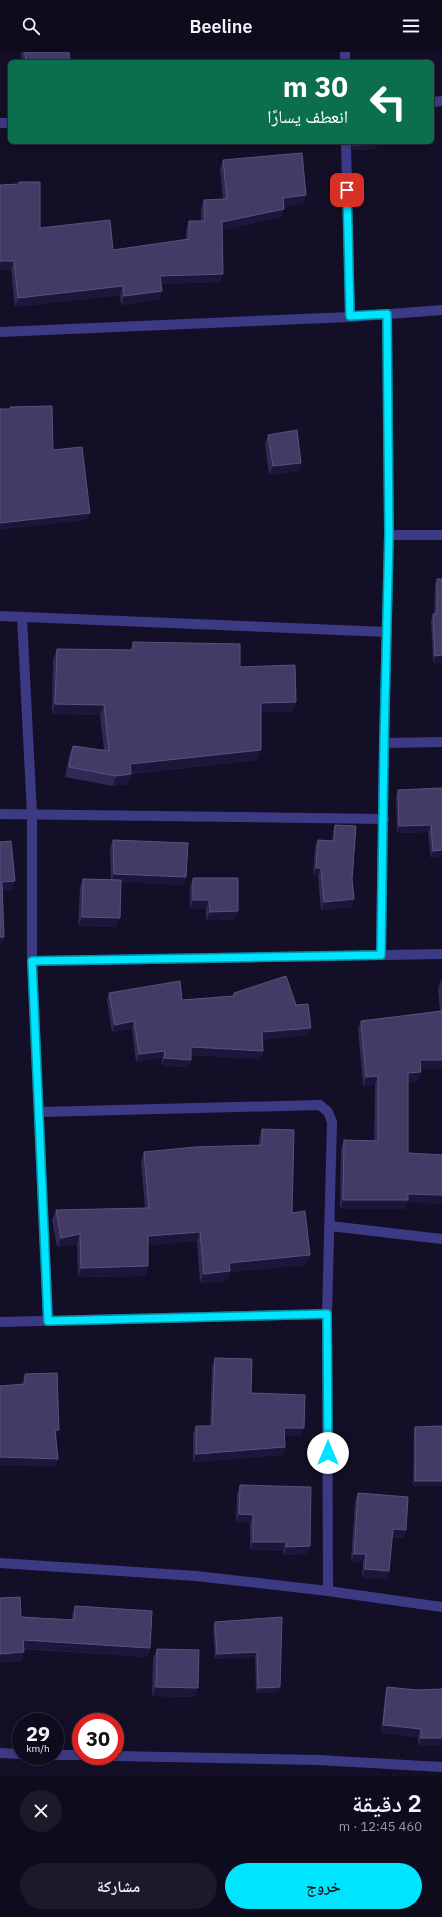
<!DOCTYPE html>
<html lang="ar">
<head>
<meta charset="utf-8">
<style>
	body { margin:0; font-family:"IBM Plex Sans","Noto Naskh Arabic",sans-serif; background:#1c1929; color:#f1f3f6; direction:rtl; height:100vh; display:flex; flex-direction:column; font-size:15px; white-space:nowrap }
	* { box-sizing:border-box; margin:0 }
	p { font-size:13px; color:#9b9ba3 }
	.icon { flex:none; width:22px; height:22px; fill:none; stroke:currentColor; stroke-width:2; stroke-linecap:round; stroke-linejoin:round }
	.map { position:relative; height:1725px; overflow:hidden; direction:ltr }
	.panel { display:flex; flex-direction:column; background:#0e0b1c; flex:1 }
	.panel>* { flex:none }
	.hud { position:absolute; left:8px; top:8px; width:426px; height:84px; border-radius:6px; box-shadow:0 2px 6px #0003,0 0 0 1px #2e2b3b; direction:rtl; background:#0b6e4f; color:#fff; overflow:hidden }
	.speed { position:absolute; left:12px; top:1661px; display:flex; gap:8px; font-size:20px; font-weight:700; text-align:center }
	.speed>* { display:grid; place-content:center; width:52px; height:52px; border-radius:50%; background:#0e0b1c; box-shadow:0 2px 6px #0003,0 0 0 1px #2e2b3b; line-height:1 }
	.speed small { font-size:10px; font-weight:400 }
	.speed .limit { border:6px solid #d22; background:#fff; color:#111 }
	.pin { position:absolute; display:grid; place-items:center; width:34px; height:34px; color:#fff; margin:-17px; border-radius:8px; box-shadow:0 2px 6px #0006 }
	.me { position:absolute; width:44px; margin:-22px; rotate:0deg; stroke-linejoin:round; filter:drop-shadow(0 0 3px #0008) }
	.turn { display:flex; align-items:center; gap:14px; height:84px; padding:0 20px; font-size:18px }
	.turn .icon { width:52px; height:52px; stroke-width:2.5 }
	.turn b { display:block; font-size:28px; line-height:34px }
	.round { display:grid; place-items:center; flex:none; width:42px; height:42px; border-radius:21px; background:#1c1929 }
	.summary { display:flex; align-items:center; justify-content:space-between; height:68px; padding:0 20px }
	h1 { font-size:24px; font-weight:600; line-height:30px }
	.cta { display:flex; gap:8px; margin-top:auto; padding:8px 20px }
	.cta a { flex:1; height:46px; border-radius:24px; background:#00e5ff; color:#111; font-size:16px; font-weight:600; line-height:46px; text-align:center }
	.cta a+a { background:#1c1929; color:#f1f3f6 }
	header { display:flex; justify-content:space-between; align-items:center; height:52px; padding:0 20px; background:#0e0b1c; font-size:18px; font-weight:600 }
	.map>svg:first-child { display:block }
	.lines { fill:none; stroke-linecap:round; stroke-linejoin:round }
	.minor { stroke:#3d3a85; stroke-width:10 }
	.tertiary { stroke:#3d3a85; stroke-width:10 }
	.wall { fill:#312854 }
	.shaded-wall { fill:#1d163a }
	.building { fill:#433a66; stroke:#5a527e }
	.route-casing { stroke:#0095a6; stroke-width:10 }
	.route { stroke:#00e5ff; stroke-width:7 }
</style>
</head>
<body>
<header><svg class="icon" aria-label="menu" viewBox="0 0 24 24"><path d="M4 6h16M4 12h16M4 18h16"/></svg>Beeline<svg class="icon" aria-label="search" viewBox="0 0 24 24"><circle cx="10" cy="10" r="6"/><path d="M15 15l6 6"/></svg></header>
<div class="map">
<svg width="442" height="1725" viewBox="0 0 442 1725">
	<rect width="100%" height="100%" fill="#130f26"/>
	<g class="lines">
		<g class="minor">
			<path d="M345,0v10"/>
			<path d="M432,50l10,-1"/>
			<path d="M0,71h10"/>
			<path d="M346,90l4,175"/>
			<path d="M0,280l350,-15 92,-7"/>
			<path d="M389,483h53"/>
			<path d="M0,564l387,16"/>
			<path d="M22,566l10,196v147l16,360"/>
			<path d="M384,691l58,-1"/>
			<path d="M0,762l384,5"/>
			<path d="M381,903l3,-212 5,-208 -2,-221"/>
			<path d="M32,909l410,-7"/>
			<path d="M40,1060l280,-7 8,7 4,10 -5,192 1,277"/>
			<path d="M330,1174l112,13"/>
			<path d="M0,1270l327,-8"/>
			<path d="M0,1701l21,1"/>
			<path d="M55,1703h26"/>
			<path d="M115,1704l203,4 124,7"/>
		</g>
		<path class="tertiary" d="M0,1511l196,13 132,15 114,16"/>
	</g>
	<g class="wall">
		<path d="M21,0h48l1,10h-48z"/>
		<path d="M352,90h25l-2,7 -22,1z"/>
		<path d="M223,108l80,44 -19,2 -3,11 -59,13 -2,52 -59,2 1,7 -3,8 -38,6 -1,-10 -105,12 -4,-37h-11v-85l18,-1 1,-2 21,46 73,22 73,-10v-10l3,-9h12v-12l3,-9 19,-1 -3,-30z"/>
		<path d="M268,383l33,28 -3,8 -29,4 -4,-31z"/>
		<path d="M437,527h5v83l-9,1 -2,-42 2,-7h1l1,-28z"/>
		<path d="M133,590l107,25 56,35 -4,10h-31l-4,48 -126,14 -4,10 -14,2 -48,-9 4,-21 4,-10 31,4 -4,-35 -48,-1 1,-55 4,-10 73,1z"/>
		<path d="M442,736v68l-11,2 -3,-26 -31,1 -1,-36 2,-7z"/>
		<path d="M335,773l17,54 2,20 -3,8 -30,3 -3,-34 -5,-1 2,-28 3,-7 14,1 1,-9z"/>
		<path d="M113,788l73,37 -3,8 -62,-3 -5,45 -38,-1 2,-39 3,-8 28,1 -1,-32z"/>
		<path d="M193,826l45,33 -4,9h-28v-11h-16v-22z"/>
		<path d="M441,928h1v89h-21l-3,12 -10,1 -1,121 -2,6h-65l1,-60 3,-9 30,1 1,-56 -12,1 -5,-57 3,-8 79,-10 -2,-22z"/>
		<path d="M109,941l73,7 51,-4 1,-3 62,12 12,30 -46,4 1,12 -3,8 -69,-4 -3,12 -26,-1v-8l-26,4 -4,-33 -20,3 -5,-32z"/>
		<path d="M262,1077l30,84 14,52 -76,7 -3,9 -27,2 -3,-42 -49,4v21l-3,10 -67,1 -1,-33 -20,3 -5,-27 4,-10 89,-2 -4,-47 3,-9 115,-7v-6z"/>
		<path d="M215,1306l36,35 50,43h-17l1,11 -3,8 -89,7v-28l3,-8h14l2,-60z"/>
		<path d="M25,1322l32,64h-1l2,21 -3,8 -33,-83z"/>
		<path d="M442,1374v60h-29l1,-54 1,-5z"/>
		<path d="M240,1433l67,69 -24,1v-4l-33,-1v-27l-14,-1 1,-28z"/>
		<path d="M358,1441l48,37 -3,8 -11,-1 -3,34 -2,8 -25,-2 1,-16 -12,1 4,-61z"/>
		<path d="M0,1546l21,19 51,3v-5l3,-9 75,42 -3,9 -123,-8 -3,12 -21,2z"/>
		<path d="M282,1565l-4,75 -22,1 -1,-36 -40,2 -2,-32 2,-5z"/>
		<path d="M157,1597l38,48 -43,-1 1,-38z"/>
		<path d="M387,1635l30,3 25,-1 -23,57 -1,-9 -37,-4 4,-38z"/>
	</g>
	<g class="shaded-wall">
		<path d="M377,92l-2,5 -22,1 1,-5z"/>
		<path d="M306,143l-3,9 -23,3 3,-9z"/>
		<path d="M284,157l-3,8 -62,14 3,-9z"/>
		<path d="M0,209h14l-3,9h-11z"/>
		<path d="M223,222l-3,8 -63,2 3,-8z"/>
		<path d="M123,234l-3,9 -105,12 3,-9z"/>
		<path d="M162,239l-3,8 -38,6 3,-9z"/>
		<path d="M301,411l-3,8 -29,4 4,-9z"/>
		<path d="M90,461l-3,7 -87,10v-7z"/>
		<path d="M442,603v7l-9,1 2,-7z"/>
		<path d="M296,650l-4,10h-35l4,-9z"/>
		<path d="M55,652l49,1 -4,10 -48,-1z"/>
		<path d="M261,698l-4,10 -131,14 4,-10z"/>
		<path d="M131,722l-4,10 -14,2 3,-10z"/>
		<path d="M431,773l-3,7 -31,1 2,-7z"/>
		<path d="M442,798v6l-11,2 2,-7z"/>
		<path d="M316,816h5l-3,8 -5,-1z"/>
		<path d="M114,822l72,3 -3,8 -72,-3z"/>
		<path d="M15,829l-3,9 -12,1 2,-9z"/>
		<path d="M354,847l-3,8 -30,3 3,-8z"/>
		<path d="M193,848h16l-3,9h-16z"/>
		<path d="M238,859l-4,9h-28l4,-8z"/>
		<path d="M82,865l38,1 -4,9 -38,-1z"/>
		<path d="M0,885h4l-3,9h-1z"/>
		<path d="M134,969l-2,8 -20,3 3,-7z"/>
		<path d="M311,976l-3,7 -48,5 2,-8z"/>
		<path d="M191,995l72,4 -3,8 -71,-4z"/>
		<path d="M165,999l-3,7 -26,4 3,-8z"/>
		<path d="M164,1006l27,2 -3,7 -26,-1z"/>
		<path d="M420,1008h22v9h-25z"/>
		<path d="M421,1020l-3,9 -13,1 3,-9z"/>
		<path d="M378,1024l-3,9 -12,1 3,-9z"/>
		<path d="M408,1142l34,1v9l-35,-1 -2,6h-65l3,-9z"/>
		<path d="M200,1180l-3,9 -53,5 4,-10z"/>
		<path d="M80,1182l-3,10 -20,3 4,-9z"/>
		<path d="M310,1203l-4,10 -76,7 -3,9 -27,2 4,-9 25,-11z"/>
		<path d="M148,1214l-3,10 -67,1 3,-9z"/>
		<path d="M284,1376h20l-3,8h-20z"/>
		<path d="M55,1378h4l-2,8h-5z"/>
		<path d="M285,1395l-3,8 -89,7 3,-8z"/>
		<path d="M0,1405l58,2 -3,8 -55,-2z"/>
		<path d="M415,1429h27v5h-29z"/>
		<path d="M239,1462l14,1 -3,8 -14,-1z"/>
		<path d="M393,1477l13,1 -3,8 -13,-1z"/>
		<path d="M253,1490h33l-3,9 -33,-1z"/>
		<path d="M310,1494l-3,8 -24,1 3,-8z"/>
		<path d="M354,1502h12l-3,7 -12,1z"/>
		<path d="M365,1517l24,2 -2,8 -25,-2z"/>
		<path d="M23,1588l127,8 -3,9 -127,-9z"/>
		<path d="M24,1600l-3,9 -21,2v-9z"/>
		<path d="M257,1600l-2,5 -40,2 2,-5z"/>
		<path d="M156,1635l42,1 -3,9 -43,-1z"/>
		<path d="M280,1635l-2,5 -22,1 2,-5z"/>
		<path d="M383,1673l38,4 -3,8 -37,-4z"/>
		<path d="M421,1686h21v7l-23,1z"/>
	</g>
	<g class="building">
		<path d="M25,0h44l1,10h-44z"/>
		<path d="M354,90h23v2l-23,1z"/>
		<path d="M302,101l4,42 -23,3 1,11 -62,13 1,52 -63,2 2,15 -38,5 -1,-10 -105,12 -4,-37h-14v-76l19,-1v-2h21v46l70,-8 3,30 76,-11v-18h16l-1,-21 23,-1 -4,-39z"/>
		<path d="M52,354l1,44 29,-3 8,66 -90,10v-114h11l-1,-2z"/>
		<path d="M297,378l4,33 -28,3 -5,-31z"/>
		<path d="M437,527h5v76l-7,1 -2,-42h4z"/>
		<path d="M133,590l107,2v23l55,-2 1,37 -35,1v47l-131,14 1,10 -15,2 -47,-9 4,-21 36,5 -5,-46 -49,-1 2,-55 76,1z"/>
		<path d="M442,736v62l-9,1 -2,-26 -32,1 -1,-36z"/>
		<path d="M335,773l21,1 -4,53 2,20 -30,3 -3,-34h-5l2,-28 16,1z"/>
		<path d="M113,788l75,3 -2,34 -72,-3z"/>
		<path d="M11,789l4,40 -13,1 2,55h-4v-95z"/>
		<path d="M193,826h45v33l-28,1 -1,-12h-16z"/>
		<path d="M83,827l38,1 -1,38 -38,-1z"/>
		<path d="M286,924l10,29 12,-1 3,24 -49,4 1,19 -72,-4v13l-27,-2 1,-7 -26,3 -5,-33 -19,4 -6,-32 71,-12 2,19 52,-4v-3z"/>
		<path d="M442,959v49h-22l1,12 -13,1v80l34,2v40l-34,-1v6h-65l1,-60 34,1v-65l-12,1 -5,-56z"/>
		<path d="M262,1077l32,1 -2,83 13,-2 5,44 -81,8 1,8 -26,3 -4,-42 -52,4v30l-67,2 -1,-34 -19,4 -5,-28 93,-2 -5,-56 51,-5 67,-2z"/>
		<path d="M215,1306l37,1 -1,34 54,2 -1,33h-20l1,19 -89,7v-28h16z"/>
		<path d="M57,1321l2,57h-4l3,29 -58,-2v-71l25,-2v-10z"/>
		<path d="M442,1374v55h-27v-54z"/>
		<path d="M240,1433l71,2 -1,59 -24,1v-5h-33v-27l-14,-1z"/>
		<path d="M358,1441l50,4 -2,33 -13,-1 -4,42 -24,-2 1,-15h-12z"/>
		<path d="M20,1545l1,20 53,3 1,-14 77,5 -2,37 -127,-8 1,12 -24,2v-56z"/>
		<path d="M282,1565l-2,70 -22,1 -1,-36 -40,2 -2,-32z"/>
		<path d="M157,1597l42,1 -1,38 -42,-1z"/>
		<path d="M387,1635l30,3 25,-1v49h-21v-9l-38,-4z"/>
	</g>
	<g class="lines">
		<defs>
			<path id="route" d="M328,1401l-1,-139 -279,7 -16,-360 349,-6 3,-212 5,-208 -2,-221 -37,2 -3,-126"/>
		</defs>
		<use href="#route" class="route-casing"/>
		<use href="#route" class="route"/>
	</g>
</svg>
<div class="speed"><div>29<small>km/h</small></div><div class="limit">30</div></div>
<div class="pin" style="left:347px;top:138px;background:#d93025"><svg class="icon" aria-label="arrive" viewBox="0 0 24 24"><path d="M6 21V4h12l-3 4 3 4H6"/></svg></div>
<svg class="me" style="left:328px;top:1401px" viewBox="-20 -20 40 40"><circle r="19" fill="#fff"/><path d="M0-13L10 11 0 6-10 11z" fill="#00e5ff"/></svg>
<div class="hud">
<div class="turn"><svg class="icon" aria-label="left" viewBox="0 0 24 24"><path d="M17 20v-9H6M10 6l-5 5 5 5"/></svg><div><b>30 m</b>انعطف يسارًا</div></div>
</div>
</div>
<section class="panel">
<div class="summary"><div><h1>2 دقيقة</h1><p>460 m · 12:45</p></div><a class="round"><svg class="icon" aria-label="close" viewBox="0 0 24 24"><path d="M6 6l12 12M18 6L6 18"/></svg></a></div>
<div class="cta"><a>خروج</a><a>مشاركة</a></div>
</section>
</body>
</html>
